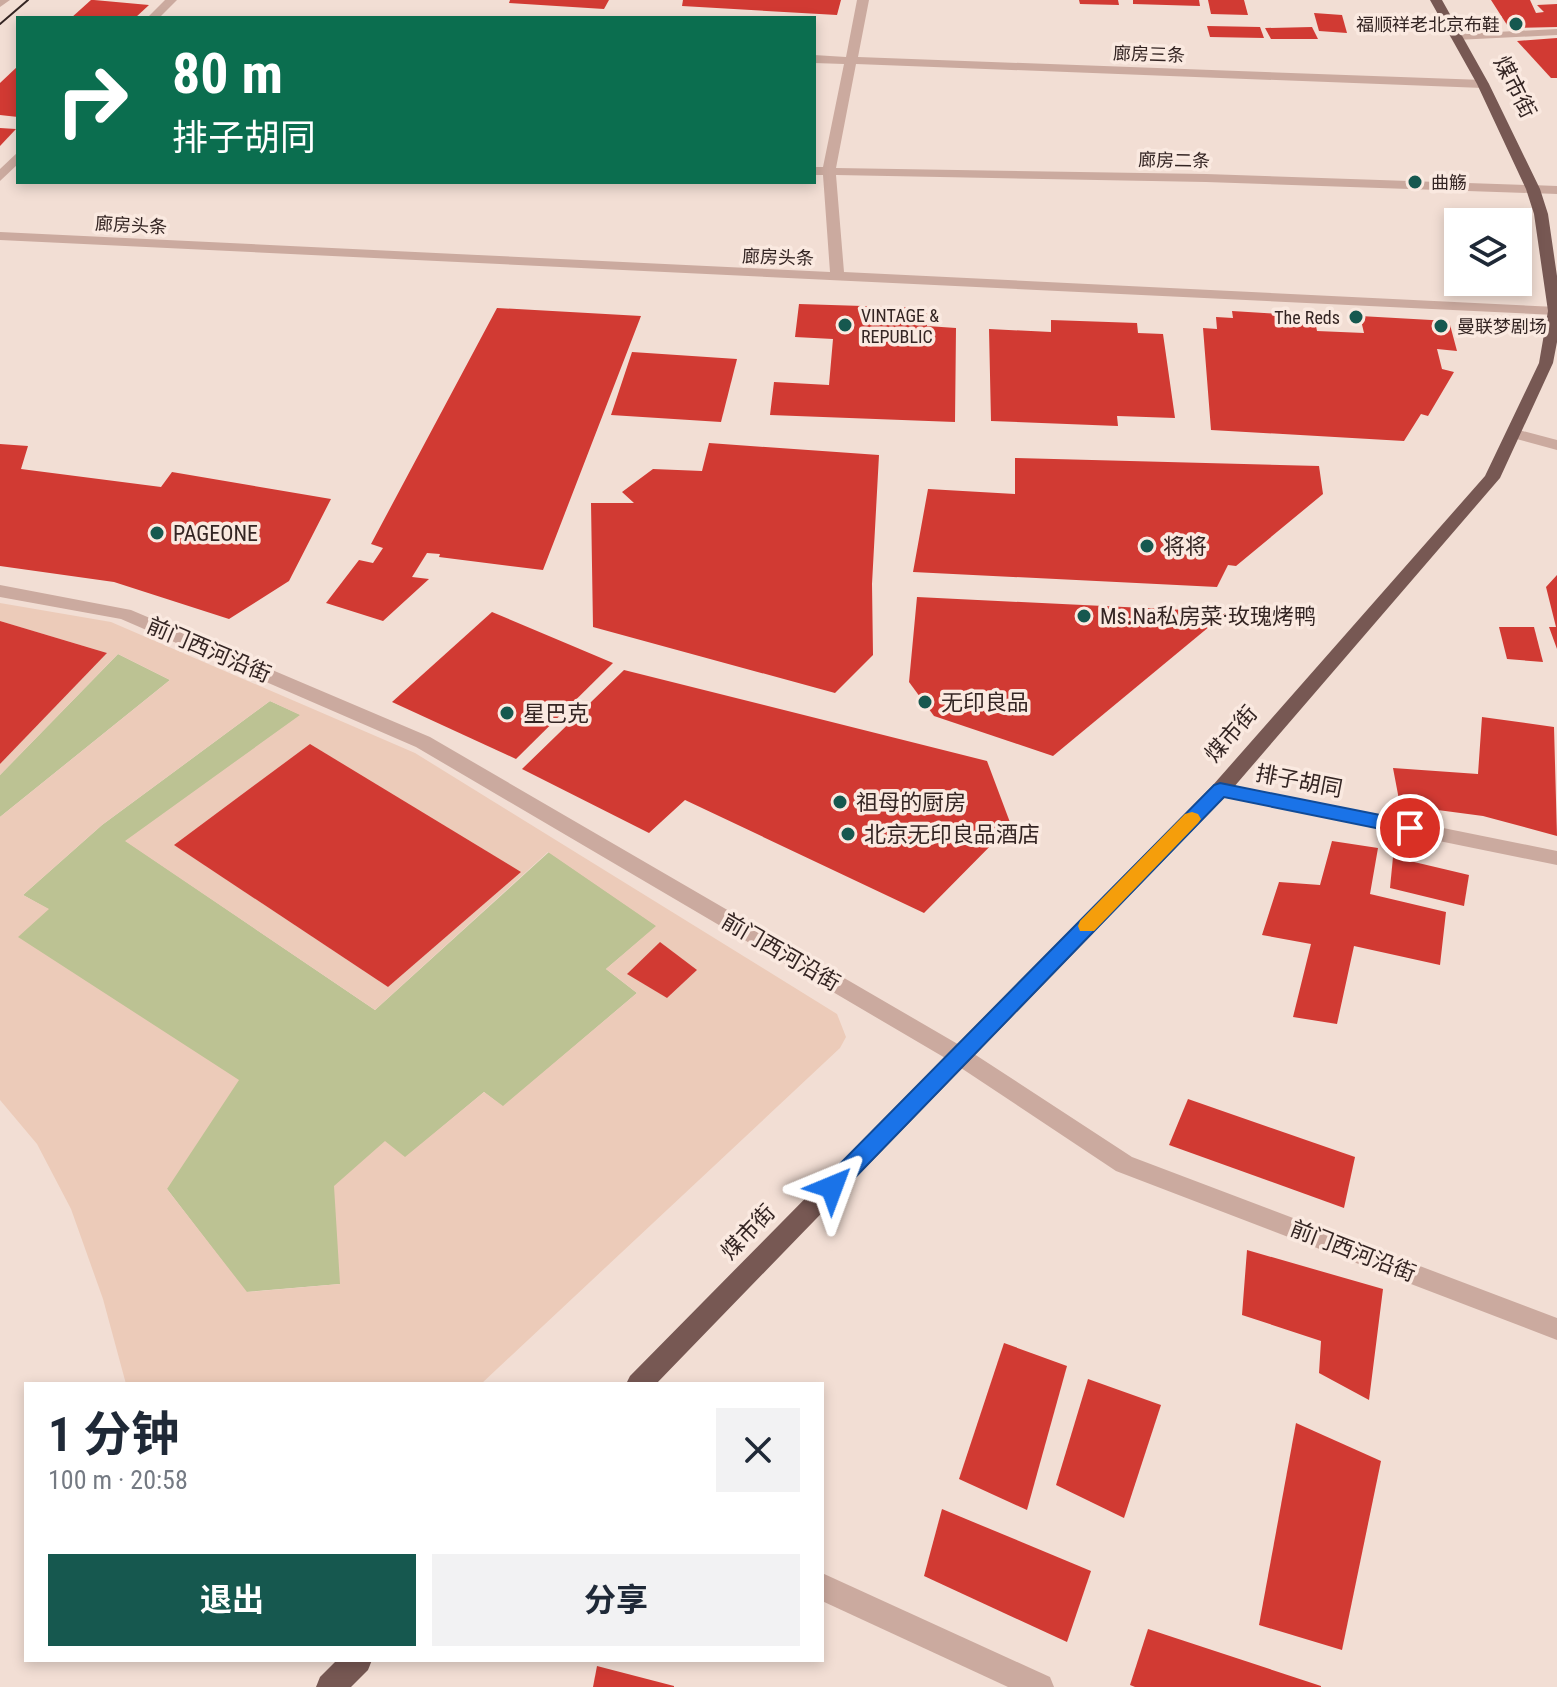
<!DOCTYPE html>
<html lang="zh">
<head>
<meta charset="utf-8">
<style>
	body { margin:0; font-family:"Roboto Condensed","Noto Sans SC",sans-serif; background:#f2f2f3; color:#1f2937; height:100vh; display:flex; flex-direction:column; font-size:30px; white-space:nowrap }
	* { box-sizing:border-box; margin:0 }
	p { font-size:26px; color:#747a83 }
	.icon { flex:none; width:44px; height:44px; fill:none; stroke:currentColor; stroke-width:2; stroke-linecap:round; stroke-linejoin:round }
	.map { position:relative; flex:1; overflow:hidden }
	.side { position:absolute; left:24px; top:1382px; width:800px; height:280px; display:flex; flex-direction:column; background:#fff; border-radius:0px; box-shadow:0 4px 12px #0003 }
	.side>* { flex:none }
	.guide { position:absolute; left:16px; top:16px; width:800px; height:168px; border-radius:0px; box-shadow:0 4px 12px #0003; background:#0b6e4f; color:#fff; overflow:hidden }
	.controls { position:absolute; left:1444px; top:208px; display:grid; gap:16px }
	.controls a { display:grid; place-items:center; width:88px; height:88px; border-radius:0px; background:#fff; box-shadow:0 4px 12px #0003; font-size:40px }
	.pin { position:absolute; display:grid; place-items:center; width:68px; height:68px; color:#fff; margin:-34px; border:4px solid #fff; border-radius:50%; box-shadow:0 2px 8px #0007 }
	.me { position:absolute; width:88px; margin:-44px; rotate:44deg; stroke-linejoin:round; filter:drop-shadow(0 0 6px #0008) }
	.turn { display:flex; align-items:center; gap:28px; height:168px; padding:0 24px; font-size:36px }
	.turn .icon { width:104px; height:104px; stroke-width:2.5 }
	.turn b { display:block; font-size:56px; line-height:68px }
	.round { display:grid; place-items:center; flex:none; width:84px; height:84px; border-radius:0px; background:#f2f2f3 }
	.summary { display:flex; align-items:center; justify-content:space-between; height:136px; padding:0 24px }
	h1 { font-size:48px; font-weight:700; line-height:60px }
	.action { display:flex; gap:16px; margin-top:auto; padding:16px 24px }
	.action a { flex:1; height:92px; border-radius:0px; background:#16584f; color:#fff; font-size:32px; font-weight:700; line-height:92px; text-align:center }
	.action a+a { background:#f2f2f3; color:#1f2937 }
	.map>svg:first-child { display:block }
	.green { fill:#bcc293 }
	.plaza { fill:#eccbb9; fill-rule:evenodd }
	.building { fill:#d13a33 }
	.lines { fill:none; stroke-linecap:round; stroke-linejoin:round }
	.minor { fill:#cbaa9f; fill-rule:evenodd }
	.major { fill:#775853; fill-rule:evenodd }
	.tram { stroke:#342523; stroke-width:2 }
	.route { fill:#1a73e8; stroke:#114b97; stroke-width:2 }
	.slow { fill:#f59e0b }
	.poi-dot { fill:#16584f; stroke:#fae9e0; stroke-width:3 }
	.labels { text-anchor:middle; dominant-baseline:central; stroke-width:7; stroke-linejoin:round; paint-order:stroke }
	.far-poi-label { font-size:18px; fill:#342523; stroke:#fae9e0; text-anchor:start }
	.far-street-label { font-size:18px; fill:#342523; stroke:#fae9e0 }
	.street-label { font-size:22px; fill:#342523; stroke:#fae9e0 }
	.poi-label { font-size:22px; fill:#342523; stroke:#fae9e0; text-anchor:start }
</style>
</head>
<body>
<div class="map">
<svg width="1557" height="1687" viewBox="0 0 1557 1687">
	<rect width="100%" height="100%" fill="#f2ded4"/>
	<g class="green">
		<path d="M118,654l52,26 -170,137v-42z"/>
		<path d="M270,701l31,14 -175,126 249,169 174,-158 108,74 -51,43 31,24 -134,114 -19,-15 -79,66 -65,126 -94,8 -79,-103 -150,-253 31,-27 -25,-14 79,-70z"/>
	</g>
	<path class="plaza" d="M0,603l111,19 304,131 422,261 9,23 -6,11 -359,336h-355l-23,-85 -32,-90 -34,-65 -37,-44v-283l170,-137 -52,-26 -118,121v-11l107,-111 -107,-32zM270,701l30,14 -175,126 250,169 173,-158 108,74 -50,43 31,24 -134,113 -19,-14 -79,65 -20,-16 -51,45 6,98 -93,8 -80,-103 72,-109 -221,-143 31,-28 -26,-14 79,-70zM175,845l346,27 -133,115zM697,970l-30,28 -39,-24z"/>
	<g class="building">
		<path d="M91,0h3l55,5 -14,13h-64z"/>
		<path d="M510,0h99l-5,9 -95,-6z"/>
		<path d="M683,0h158l-4,15 -155,-9z"/>
		<path d="M1079,0h39l1,5 -39,-1z"/>
		<path d="M1133,0h66l1,6 -67,-2z"/>
		<path d="M1208,0h36l4,15 -37,-1z"/>
		<path d="M1491,0h39l6,13 8,-1 -7,-7 20,-1v23l-48,1z"/>
		<path d="M1314,13l28,2 5,18 -28,-2z"/>
		<path d="M1207,26l53,1 4,11 -54,-1z"/>
		<path d="M1312,27l6,12h-47l-6,-11z"/>
		<path d="M1557,38v40h-6l-34,-37z"/>
		<path d="M18,66v51l-18,-2v-32z"/>
		<path d="M0,128l16,1 -16,17z"/>
		<path d="M799,304l128,4v18l29,2 -1,94 -185,-7 4,-33 55,3 4,-46 -38,-2z"/>
		<path d="M497,308l144,8 -98,254 -104,-13 1,-3 -13,-1 -15,24 17,2 -46,42 -57,-18 33,-43 14,3 10,-15 -12,-4z"/>
		<path d="M1232,311l82,5 3,15 47,2 -4,-17 89,5 8,30 -20,-2 5,20 12,3 -26,44 -7,-2 -17,27 -193,-11 -8,-102 14,1 -1,-12 17,1z"/>
		<path d="M1051,320l86,3 1,10 25,1 12,84 -58,-2 1,10 -127,-5 -2,-92 62,3z"/>
		<path d="M632,352l105,7 -16,63 -110,-7z"/>
		<path d="M709,443l170,12 -7,129 1,71 -38,38 -242,-66 -2,-124h43l-12,-11 31,-23 49,2z"/>
		<path d="M0,444l28,2 -7,23 140,18 11,-15 159,27 -42,82 -60,38 -115,-37 -114,-16z"/>
		<path d="M1015,458l304,8 4,28 -87,72 -8,-1 -11,22 -304,-15 15,-83 87,5z"/>
		<path d="M1557,575v74l-8,-22h7l-10,-40z"/>
		<path d="M917,597l310,15 -174,144 -119,-40 -25,-34z"/>
		<path d="M492,612l121,51 -97,96 -124,-57z"/>
		<path d="M0,621l107,32 -107,111z"/>
		<path d="M1499,627h35l9,35 -36,-3z"/>
		<path d="M624,670l363,91 24,64 -87,88 -239,-113 -36,33 -127,-64z"/>
		<path d="M1482,717l72,10 3,109 -74,-20 -83,-11 -7,-37 85,6z"/>
		<path d="M310,744l211,128 -133,115 -214,-142z"/>
		<path d="M1332,841l46,7 -8,46 76,18 -6,53 -86,-19 -17,78 -44,-7 18,-73 -49,-9 17,-53 41,3z"/>
		<path d="M1393,857l76,18 -5,31 -74,-18z"/>
		<path d="M660,942l37,28 -30,28 -40,-24z"/>
		<path d="M1188,1099l167,58 -11,51 -175,-63z"/>
		<path d="M1247,1250l136,39 -14,111 -50,-27 2,-32 -79,-26z"/>
		<path d="M1004,1343l63,23 -40,144 -68,-31z"/>
		<path d="M1088,1379l73,26 -37,113 -68,-33z"/>
		<path d="M1296,1423l85,38 -39,189 -83,-25z"/>
		<path d="M942,1509l149,62 -24,71 -143,-66z"/>
		<path d="M1148,1629l173,57v1h-186l-5,-2z"/>
		<path d="M597,1666l77,20v1h-81z"/>
	</g>
	<g class="lines">
		<g class="minor">
			<path d="M0,0h10l-10,7z"/>
			<path d="M165,0h12l-18,18h-12z"/>
			<path d="M857,0h12l-11,57 625,23 6,4 -6,4 -627,-24 -20,104 370,6 351,12v8l-351,-12 -370,-7 8,97 713,35v8l-1557,-75v-8l830,40 -7,-97h-9v-8h9l21,-103 -30,-1v-8l32,2z"/>
			<path d="M1557,29v6l-101,5 -6,-3 6,-3z"/>
			<path d="M18,152v12l-18,17v-12z"/>
			<path d="M1515,429l42,11v10l-48,-13v-6z"/>
			<path d="M0,585l131,25 299,127 538,313 164,107 425,161v22l-441,-169 -164,-109 -536,-315 -295,-128 -121,-22z"/>
			<path d="M1220,783l337,68v14l-344,-70 -3,-5z"/>
			<path d="M822,1573l228,104 4,10h-46l-186,-86z"/>
		</g>
		<g class="major">
			<path d="M1430,0h12l47,84 51,105 8,25 9,62v66l-4,21 -53,115 -273,317 -571,589h-30l4,-8 583,-591 272,-309 54,-113 9,-52 -14,-97 -8,-25 -49,-105z"/>
			<path d="M337,1660h35l-4,10 -17,17h-35l4,-10z"/>
		</g>
		<path class="tram" d="M0,24l28,-24"/>
	</g>
	<path class="route" d="M1220,783l190,38 9,7 -9,7 -186,-38 -384,396 -8,3 -8,-3 -3,-6 3,-7 390,-395z"/>
	<path class="slow" d="M1192,812l6,2 3,5 -3,4 -104,108h-14l-2,-5 2,-5 105,-107z"/>
	<g class="poi-dot">
		<circle cx="1516" cy="24" r="8"/>
		<circle cx="1415" cy="182" r="8"/>
		<circle cx="1356" cy="317" r="8"/>
		<circle cx="845" cy="325" r="8"/>
		<circle cx="1441" cy="326" r="8"/>
		<circle cx="157" cy="533" r="8"/>
		<circle cx="1147" cy="546" r="8"/>
		<circle cx="1084" cy="616" r="8"/>
		<circle cx="925" cy="702" r="8"/>
		<circle cx="507" cy="713" r="8"/>
		<circle cx="840" cy="802" r="8"/>
		<circle cx="848" cy="834" r="8"/>
	</g>
	<g class="labels">
		<g class="far-poi-label">
			<text x="1500" y="24" text-anchor="end">福顺祥老北京布鞋</text>
			<text x="1431" y="182">曲觞</text>
			<text x="861" y="315">VINTAGE &amp;<tspan x="861" dy="21">REPUBLIC</tspan></text>
			<text x="1340" y="317" text-anchor="end">The Reds</text>
			<text x="1457" y="326">曼联梦剧场</text>
		</g>
		<g class="far-street-label">
			<text transform="translate(1149 54) rotate(2)">廊房三条</text>
			<text transform="translate(1174 160) rotate(1)">廊房二条</text>
			<text transform="translate(131 225) rotate(3)">廊房头条</text>
			<text transform="translate(778 257) rotate(2)">廊房头条</text>
		</g>
		<g class="street-label">
			<text transform="translate(1515 87) rotate(63)">煤市街</text>
			<text transform="translate(209 650) rotate(23)">前门西河沿街</text>
			<text transform="translate(1231 734) rotate(-49)">煤市街</text>
			<text transform="translate(1299 781) rotate(11)">排子胡同</text>
			<text transform="translate(781 952) rotate(30)">前门西河沿街</text>
			<text transform="translate(748 1232) rotate(-46)">煤市街</text>
			<text transform="translate(1353 1251) rotate(21)">前门西河沿街</text>
		</g>
		<g class="poi-label">
			<text x="173" y="533">PAGEONE</text>
			<text x="1163" y="546">将将</text>
			<text x="1100" y="616">Ms.Na私房菜·玫瑰烤鸭</text>
			<text x="941" y="702">无印良品</text>
			<text x="523" y="713">星巴克</text>
			<text x="856" y="802">祖母的厨房</text>
			<text x="864" y="834">北京无印良品酒店</text>
		</g>
	</g>
</svg>
<div class="controls">
<a><svg class="icon" aria-label="layers" viewBox="0 0 24 24"><path d="M12 4l9 5-9 5-9-5zM3 14l9 5 9-5"/></svg></a>
</div>
<div class="pin" style="left:1410px;top:828px;background:#d93025"><svg class="icon" aria-label="arrive" viewBox="0 0 24 24"><path d="M6 21V4h12l-3 4 3 4H6"/></svg></div>
<svg class="me" style="left:832px;top:1187px" viewBox="-20 -20 40 40"><path d="M0-17L14 15 0 8-14 15z" fill="#1a73e8" stroke="#fff" stroke-width="4"/></svg>
<div class="guide">
<div class="turn"><svg class="icon" aria-label="right" viewBox="0 0 24 24"><path d="M7 20v-9h11M14 6l5 5-5 5"/></svg><div><b>80 m</b>排子胡同</div></div>
</div>
<section class="side">
<div class="summary"><div><h1>1 分钟</h1><p>100 m · 20:58</p></div><a class="round"><svg class="icon" aria-label="close" viewBox="0 0 24 24"><path d="M6 6l12 12M18 6L6 18"/></svg></a></div>
<div class="action"><a>退出</a><a>分享</a></div>
</section>
</div>
</body>
</html>
